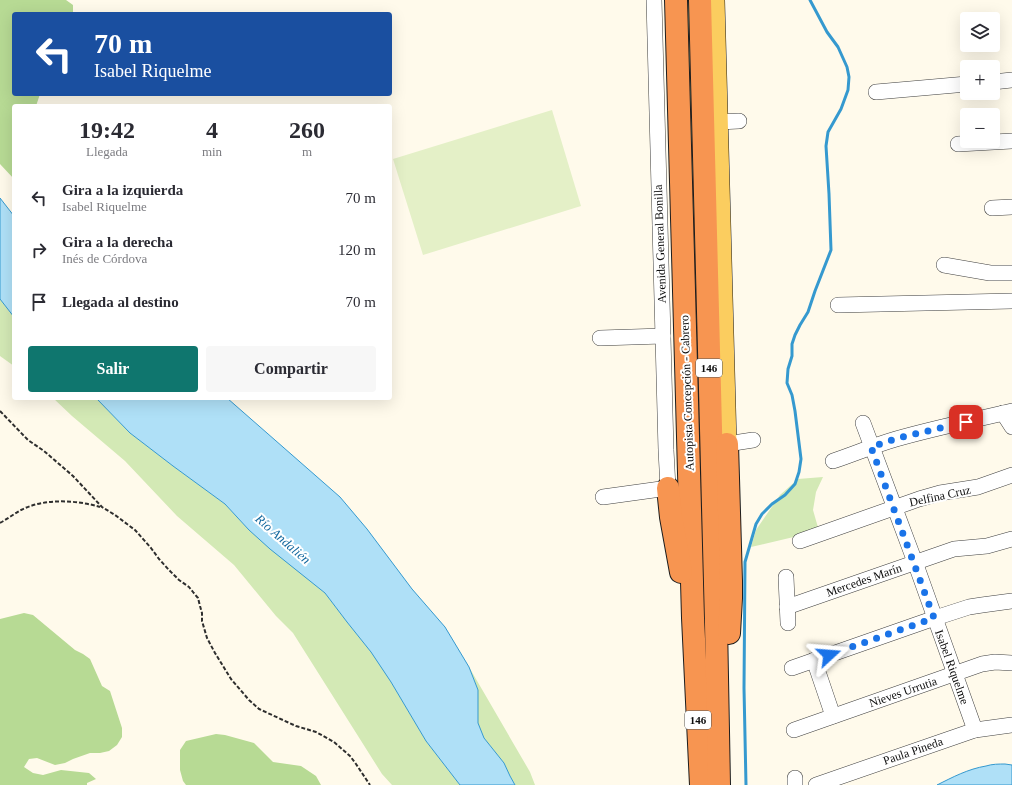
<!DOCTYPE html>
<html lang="es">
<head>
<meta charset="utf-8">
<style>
	body { margin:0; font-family:Georgia,serif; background:#f7f7f7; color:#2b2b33; height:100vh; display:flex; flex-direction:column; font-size:15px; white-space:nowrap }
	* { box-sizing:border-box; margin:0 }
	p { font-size:13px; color:#7c7c81 }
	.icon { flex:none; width:22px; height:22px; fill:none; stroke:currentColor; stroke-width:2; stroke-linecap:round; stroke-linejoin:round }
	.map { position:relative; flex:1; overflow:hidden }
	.side { position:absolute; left:12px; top:104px; width:380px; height:296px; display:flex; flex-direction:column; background:#fff; border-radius:4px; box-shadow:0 4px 16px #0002 }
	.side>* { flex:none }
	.banner { position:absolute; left:12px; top:12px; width:380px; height:84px; border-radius:4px; box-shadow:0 4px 16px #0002; background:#1a4fa0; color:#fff; overflow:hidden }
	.fabs { position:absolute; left:960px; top:12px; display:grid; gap:8px }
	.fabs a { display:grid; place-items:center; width:40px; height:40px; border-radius:4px; background:#fff; box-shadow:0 4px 16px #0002; font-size:20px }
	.pin { position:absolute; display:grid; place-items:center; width:34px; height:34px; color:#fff; margin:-17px; border-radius:8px; box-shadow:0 2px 6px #0006 }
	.me { position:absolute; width:44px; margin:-22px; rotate:71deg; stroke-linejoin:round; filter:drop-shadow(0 0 3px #0008) }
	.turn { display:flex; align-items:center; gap:14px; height:84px; padding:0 16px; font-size:18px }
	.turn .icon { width:52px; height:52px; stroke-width:2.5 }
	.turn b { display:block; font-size:28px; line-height:34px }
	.eta { display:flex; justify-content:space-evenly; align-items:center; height:68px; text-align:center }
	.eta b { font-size:24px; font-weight:700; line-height:28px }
	.primary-button { display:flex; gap:8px; margin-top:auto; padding:8px 16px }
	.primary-button a { flex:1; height:46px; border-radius:4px; background:#0f766e; color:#fff; font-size:16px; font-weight:700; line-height:46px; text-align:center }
	.primary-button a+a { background:#f7f7f7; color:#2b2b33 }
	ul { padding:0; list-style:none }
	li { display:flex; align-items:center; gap:12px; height:52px; padding:0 16px }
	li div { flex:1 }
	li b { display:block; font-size:15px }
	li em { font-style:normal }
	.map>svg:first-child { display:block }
	.green { fill:#d3e9b5 }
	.forest { fill:#b7da94 }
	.pitch { fill:#e4f0c7 }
	.water { fill:#afe0f7; stroke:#3599cf }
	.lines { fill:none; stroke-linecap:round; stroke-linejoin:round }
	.stream { stroke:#3599cf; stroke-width:3 }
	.minor-casing { stroke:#3f3f3f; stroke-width:16 }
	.major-casing { stroke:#1d1d1d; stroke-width:20 }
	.highway-casing { stroke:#1d1d1d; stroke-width:24 }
	.path { stroke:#2e2e2e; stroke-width:2; stroke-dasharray:4 2; stroke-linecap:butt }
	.minor { stroke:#fff; stroke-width:15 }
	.major { stroke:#fbcd5f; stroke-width:19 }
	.highway { stroke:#f79551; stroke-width:22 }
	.route { stroke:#1a73e8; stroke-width:7; stroke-dasharray:0 12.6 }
	.labels { text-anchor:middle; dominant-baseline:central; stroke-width:4; stroke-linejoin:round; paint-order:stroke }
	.shield { fill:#fff; stroke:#555; stroke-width:1 }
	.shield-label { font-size:11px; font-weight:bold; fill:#0c0c0c }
	.street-label { font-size:12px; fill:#0c0c0c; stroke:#fff }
	.water-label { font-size:13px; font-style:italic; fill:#14699f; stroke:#fff }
</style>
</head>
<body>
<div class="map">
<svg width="1012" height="785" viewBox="0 0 1012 785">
	<rect width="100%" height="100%" fill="#fffaeb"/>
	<g class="green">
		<path d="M685,0h8l19,785 -9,-147z"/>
		<path d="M0,299l14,18v49l-14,-10z"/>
		<path d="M53,398h43l34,35 43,33 52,38 24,26 76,63 22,29 24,30 20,30 35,59 34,44h-68l-10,-11 -89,-141 -17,-17 -42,-51 -57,-49 -52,-55 -53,-45z"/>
		<path d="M823,477l-7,15 -3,18 6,21 -68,16 5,-17 24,-35 18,-16z"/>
		<path d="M469,667l61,105 5,13h-20l-5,-9 -6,-13 -20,-25 -6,-15v-33z"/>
	</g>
	<g class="forest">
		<path d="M0,0h66l7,5v9h-59v80h26l-4,12h-22v73l-14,-15z"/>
		<path d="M24,613l9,2 42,35 8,4 7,5 12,27 8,5 12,37v9l-5,8 -8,6 -9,2h-10l-17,6 -8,4 -10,2 -18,-7 -8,1 -5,8 9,6 10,2 18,-5 28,3 7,6 -9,4v2h-87v-166z"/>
		<path d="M216,734l9,1 29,8 19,19 28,4 15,10 5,9h-135l-3,-4 -3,-11v-20l6,-9z"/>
	</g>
	<path class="pitch" d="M552,110l29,96 -158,49 -30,-96z"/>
	<g class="water">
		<path d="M0,198l14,18v101l-14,-18z"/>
		<path d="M96,398h131l113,99 27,32 45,60 33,38 24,40 9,23v33l6,15 20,25 6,13 5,9h-55l-34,-44 -35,-59 -20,-30 -24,-30 -22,-29 -55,-44 -21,-19 -24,-26 -52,-38 -43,-33z"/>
		<path d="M1005,764l7,1v20h-75c16,-8 31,-16 49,-19 6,-2 13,-2 19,-2z"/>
	</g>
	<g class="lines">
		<path class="stream" d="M746,785l-2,-97 1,-126 11,-38 6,-10 10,-10 13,-9 10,-11 4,-12 2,-13 -6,-48 -3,-16 -5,-12 1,-14 4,-13v-12l3,-9 5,-10 8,-13 7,-21 16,-41 -2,-56 -3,-48 2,-14 13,-23 7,-19 1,-13 -2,-10 -9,-20 -11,-15 -17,-32"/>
		<defs>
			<g id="minor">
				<path d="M993,82l19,-2"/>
				<path d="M876,92l91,-8"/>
				<path d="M718,122l21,-1"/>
				<path d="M958,144l54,-3"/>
				<path d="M992,208l20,-1"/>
				<path d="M944,265l46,8h22"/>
				<path d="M838,305l174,-4"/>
				<path d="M600,338l63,-2"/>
				<path d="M1003,413l9,14"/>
				<path d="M863,423l52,139 60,168"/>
				<path d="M727,444l26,-4"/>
				<path d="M833,461c21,-7 42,-16 63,-22 38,-11 78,-19 116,-28"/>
				<path d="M603,497l65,-9 -2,-38 -12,-450"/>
				<path d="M800,541l119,-42 21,-6 38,-6 34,-12"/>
				<path d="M786,577l2,46"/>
				<path d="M787,607l167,-58 33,-3 25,-7"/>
				<path d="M814,660l19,56"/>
				<path d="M792,668l143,-50 34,-11 13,-2 30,-4"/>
				<path d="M794,730l188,-66 13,-2 17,1"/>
				<path d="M795,778v7"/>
				<path d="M816,785l159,-55 37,-5"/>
			</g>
			<path id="major" d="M715,0l12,444"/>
			<g id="highway">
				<path d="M676,0l17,618 8,167"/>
				<path d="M700,0l16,623 3,162"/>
				<path d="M727,444l4,137v17l-2,35"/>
				<path d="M668,488l3,29 10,55"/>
			</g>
		</defs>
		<use href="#minor" class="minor-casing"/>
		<use href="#major" class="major-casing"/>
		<use href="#highway" class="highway-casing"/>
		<g class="path">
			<path d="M0,411l28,29 16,11 29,25 29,31 13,8 20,15 16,18 8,11 10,11 10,10 10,7 4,5 5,6 2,8 2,7v8l5,17 8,15 16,26 18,21 10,9 37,17 20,6 18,10 16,14 6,8 14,21"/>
			<path d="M0,523c7,-4 14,-9 21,-13 23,-12 56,-10 79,-3"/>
		</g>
		<use href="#minor" class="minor"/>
		<use href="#major" class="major"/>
		<use href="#highway" class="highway"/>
	</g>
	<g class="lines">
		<path class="route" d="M829,655l105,-37 -63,-171 27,-9 68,-16"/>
	</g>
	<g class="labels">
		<g class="shield">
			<rect x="696" y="359" width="26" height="18" rx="3"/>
			<rect x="685" y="711" width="26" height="18" rx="3"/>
		</g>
		<g class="shield-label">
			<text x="709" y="368">146</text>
			<text x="698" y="720">146</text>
		</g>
		<g class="street-label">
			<text transform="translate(660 244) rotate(-92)">Avenida General Bonilla</text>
			<text transform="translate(687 393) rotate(-92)">Autopista Concepción - Cabrero</text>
			<text transform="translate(940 496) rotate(-12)">Delfina Cruz</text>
			<text transform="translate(864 580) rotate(-19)">Mercedes Marín</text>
			<text transform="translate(952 667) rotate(70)">Isabel Riquelme</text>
			<text transform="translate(903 692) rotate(-19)">Nieves Urrutia</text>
			<text transform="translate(913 751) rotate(-19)">Paula Pineda</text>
		</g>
		<g class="water-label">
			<text transform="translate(283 539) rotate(41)">Río Andalién</text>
		</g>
	</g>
</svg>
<div class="fabs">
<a><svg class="icon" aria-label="layers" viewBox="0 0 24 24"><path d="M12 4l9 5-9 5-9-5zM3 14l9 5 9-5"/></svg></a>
<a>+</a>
<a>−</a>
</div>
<div class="pin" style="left:966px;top:422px;background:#d93025"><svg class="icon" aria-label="arrive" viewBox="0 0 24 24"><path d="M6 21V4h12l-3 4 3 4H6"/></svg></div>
<svg class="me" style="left:829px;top:655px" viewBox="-20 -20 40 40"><path d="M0-17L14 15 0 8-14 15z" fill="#1a73e8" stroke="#fff" stroke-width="4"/></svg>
<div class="banner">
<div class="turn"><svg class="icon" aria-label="left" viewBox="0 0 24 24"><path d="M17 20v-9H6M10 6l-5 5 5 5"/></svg><div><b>70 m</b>Isabel Riquelme</div></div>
</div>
<section class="side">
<div class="eta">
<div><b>19:42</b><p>Llegada</p></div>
<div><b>4</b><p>min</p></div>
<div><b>260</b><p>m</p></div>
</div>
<ul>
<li><svg class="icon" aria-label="left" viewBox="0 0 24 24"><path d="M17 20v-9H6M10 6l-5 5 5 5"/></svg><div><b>Gira a la izquierda</b><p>Isabel Riquelme</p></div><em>70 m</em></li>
<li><svg class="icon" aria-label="right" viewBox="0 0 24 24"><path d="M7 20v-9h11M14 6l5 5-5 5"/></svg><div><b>Gira a la derecha</b><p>Inés de Córdova</p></div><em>120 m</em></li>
<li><svg class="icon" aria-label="arrive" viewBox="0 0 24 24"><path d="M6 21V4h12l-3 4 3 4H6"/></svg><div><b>Llegada al destino</b></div><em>70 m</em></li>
</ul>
<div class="primary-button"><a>Salir</a><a>Compartir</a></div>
</section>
</div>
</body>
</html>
